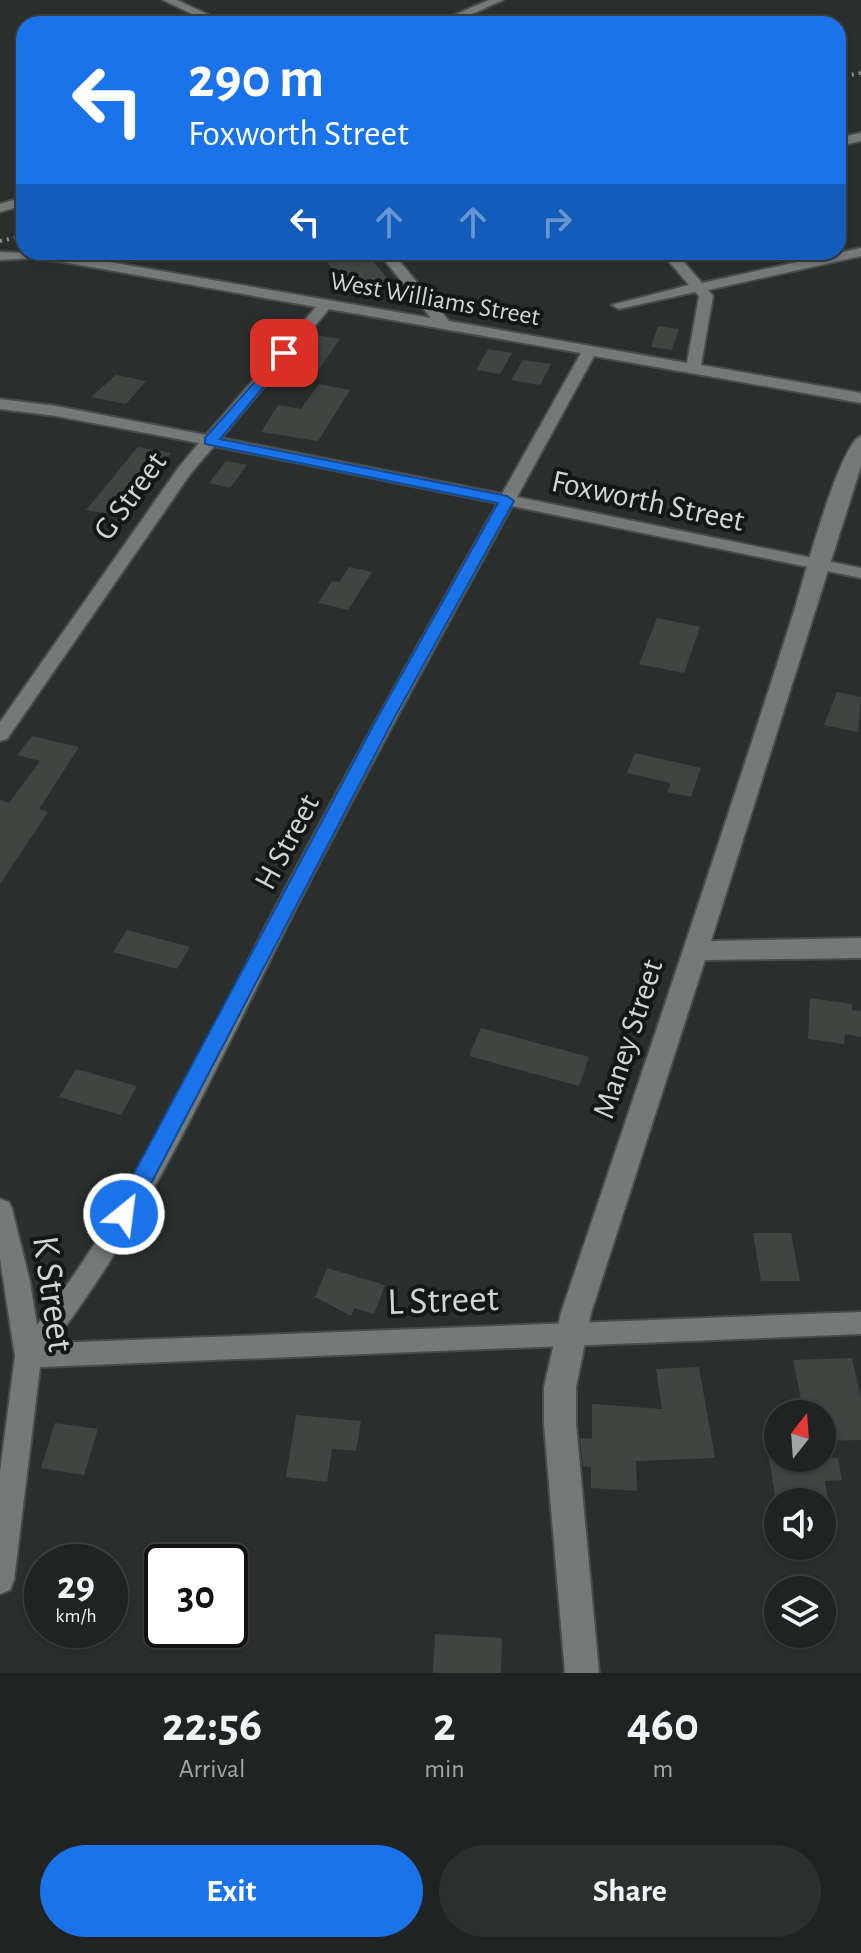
<!DOCTYPE html>
<html lang="en">
<head>
<meta charset="utf-8">
<style>
	body { margin:0; font-family:"Alegreya Sans",sans-serif; background:#2d2f2f; color:#f1f3f6; height:100vh; display:flex; flex-direction:column; font-size:30px; white-space:nowrap }
	* { box-sizing:border-box; margin:0 }
	p { font-size:26px; color:#a2a4a5 }
	.icon { flex:none; width:44px; height:44px; fill:none; stroke:currentColor; stroke-width:2; stroke-linecap:round; stroke-linejoin:round }
	.map { position:relative; height:1673px; overflow:hidden }
	.details { display:flex; flex-direction:column; background:#202322; flex:1 }
	.details>* { flex:none }
	.banner { position:absolute; left:16px; top:16px; width:830px; height:244px; border-radius:24px; box-shadow:0 2px 6px #0004,0 0 0 2px #3d4040; background:#1a73e8; color:#fff; overflow:hidden }
	.needle { width:52px; rotate:17deg }
	.buttons { position:absolute; left:764px; top:1400px; display:grid; gap:16px }
	.buttons a { display:grid; place-items:center; width:72px; height:72px; border-radius:50%; background:#202322; box-shadow:0 2px 6px #0004,0 0 0 2px #3d4040; font-size:40px }
	.speed { position:absolute; left:24px; top:1544px; display:flex; gap:16px; font-size:40px; font-weight:700; text-align:center }
	.speed>* { display:grid; place-content:center; width:104px; height:104px; border-radius:50%; background:#202322; box-shadow:0 2px 6px #0004,0 0 0 2px #3d4040; line-height:1 }
	.speed small { font-size:20px; font-weight:400 }
	.speed .limit { border:4px solid #111; border-radius:12px; background:#fff; color:#111 }
	.pin { position:absolute; display:grid; place-items:center; width:68px; height:68px; color:#fff; margin:-34px; border-radius:16px; box-shadow:0 4px 12px #0006 }
	.me { position:absolute; width:88px; margin:-44px; rotate:29deg; stroke-linejoin:round; filter:drop-shadow(0 0 6px #0008) }
	.turn { display:flex; align-items:center; gap:28px; height:168px; padding:0 40px; font-size:36px }
	.turn .icon { width:104px; height:104px; stroke-width:2.5 }
	.turn b { display:block; font-size:56px; line-height:68px }
	.lanes { display:flex; align-items:center; height:76px; padding:0 40px; background:#0003; justify-content:center; gap:40px; direction:ltr }
	.lanes .off { opacity:.35 }
	.eta { display:flex; justify-content:space-evenly; align-items:center; height:136px; text-align:center }
	.eta b { font-size:48px; font-weight:700; line-height:56px }
	.button { display:flex; gap:16px; margin-top:auto; padding:16px 40px }
	.button a { flex:1; height:92px; border-radius:48px; background:#1a73e8; color:#fff; font-size:32px; font-weight:700; line-height:92px; text-align:center }
	.button a+a { background:#2d2f2f; color:#f1f3f6 }
	.map>svg:first-child { display:block }
	.building { fill:#414440 }
	.lines { fill:none; stroke-linecap:round; stroke-linejoin:round }
	.street-casing { stroke:#484c4b; stroke-width:4 }
	.secondary-casing { stroke:#484c4b; stroke-width:4 }
	.street { fill:#757a78; fill-rule:evenodd }
	.secondary { fill:#757a78; fill-rule:evenodd }
	.rail { stroke:#8d9190; stroke-width:4; stroke-dasharray:2 5; stroke-linecap:butt }
	.route { fill:#1a73e8; stroke:#114b97; stroke-width:2 }
	.labels { text-anchor:middle; dominant-baseline:central; stroke-width:8; stroke-linejoin:round; paint-order:stroke }
	.far-street-label { font-size:26px; fill:#d2d5d4; stroke:#151716 }
	.street-label { font-size:32px; fill:#d2d5d4; stroke:#151716 }
	.near-street-label { font-size:38px; fill:#d2d5d4; stroke:#151716 }
</style>
</head>
<body>
<div class="map">
<svg width="861" height="1673" viewBox="0 0 861 1673">
	<rect width="100%" height="100%" fill="#2a2f2e"/>
	<g class="building">
		<path d="M320,252h46l24,30 -41,9z"/>
		<path d="M658,326l21,3 -7,21 -21,-3z"/>
		<path d="M315,335l25,4 -21,30 -25,-4z"/>
		<path d="M488,349l24,4 -12,21 -24,-4z"/>
		<path d="M523,360l28,4 -11,21 -29,-5z"/>
		<path d="M116,375l30,6 -20,23 -35,-7z"/>
		<path d="M319,384l31,6 -32,51 -57,-9 17,-27 23,4z"/>
		<path d="M138,447l33,6 -56,62 -29,-5z"/>
		<path d="M226,461l21,4 -17,23 -21,-5z"/>
		<path d="M349,567l23,5 -24,38 -30,-7 14,-22 7,1z"/>
		<path d="M657,618l43,9 -16,46 -45,-9z"/>
		<path d="M837,692l24,5 -3,35 -34,-7z"/>
		<path d="M32,736l47,11 -40,62 9,3 -48,72v-84l9,3 31,-42 -23,-6z"/>
		<path d="M635,753l66,15 -10,29 -24,-5 4,-9 -44,-10z"/>
		<path d="M127,930l63,17 -13,22 -64,-17z"/>
		<path d="M810,998l42,6v6l9,1v26l-16,-3 -1,10 -36,-5z"/>
		<path d="M481,1028l108,29 -10,29 -110,-30z"/>
		<path d="M76,1069l61,17 -16,29 -62,-18z"/>
		<path d="M753,1233h38l9,48h-39z"/>
		<path d="M327,1268l58,17 -11,29 -20,-6 -3,8 -36,-19z"/>
		<path d="M852,1358l9,40v42l-39,1v-27h-18l-11,-54z"/>
		<path d="M699,1367l16,91 -79,3 1,30 -46,-3v-21l-8,-1 -3,-28 12,1v-35l70,5 -6,-40z"/>
		<path d="M296,1415l65,6 -5,30 -24,-2 -5,33 -41,-5z"/>
		<path d="M55,1423l43,6 -14,46 -43,-7z"/>
		<path d="M769,1458h69l4,22 -17,1 3,21h-52z"/>
		<path d="M435,1634l67,4 -1,35h-68z"/>
	</g>
	<g class="lines">
		<defs>
			<g id="street">
				<path d="M163,0h14l51,24h-15z"/>
				<path d="M489,0h14l-53,24h-16z"/>
				<path d="M861,133v8l-23,5v-8z"/>
				<path d="M24,197v8l-24,7v-8z"/>
				<path d="M861,248v8l-153,34 5,6 -12,69 160,28v10l-267,-47 -77,141 344,71v10l-349,-72c-75,138 -152,276 -223,416 -72,143 -138,293 -236,421l808,-31v22l-821,33 -26,213 -4,10 -10,4v-122l15,-116 -15,-97v-60l9,3 3,7 18,73 7,43c96,-122 160,-265 231,-403 73,-141 152,-280 230,-419l-284,-57 -23,27 -184,266 -7,2v-19l179,-255 20,-24 -143,-27 -56,-7v-10l56,7 150,29 110,-128 -247,-44 -36,-5 -33,2v-8l69,3 362,63 -53,-66h14l57,69 238,42 12,-67 -4,-4 -76,17 -7,-4 77,-20 -28,-33h14l27,31zM329,309l252,44 -79,141 -281,-56z"/>
			</g>
			<path id="secondary" d="M861,436v30l-150,475 150,-3v20l-156,2 -114,353 -15,74v37l23,249h-34l-21,-249v-37l17,-74c79,-235 159,-469 234,-705 8,-27 45,-166 66,-172z"/>
		</defs>
		<use href="#street" class="street-casing"/>
		<use href="#secondary" class="secondary-casing"/>
		<use href="#street" class="street"/>
		<use href="#secondary" class="secondary"/>
		<g class="rail">
			<path d="M838,77l23,-4"/>
			<path d="M0,241l24,-5"/>
		</g>
	</g>
	<path class="route" d="M284,349l5,1v6l-69,83 287,57 7,5 -122,221 -260,498h-16l-3,-6 3,-7 259,-485 123,-219 -293,-59v-6z"/>
	<g class="labels">
		<g class="far-street-label">
			<text transform="translate(435 299) rotate(10)">West Williams Street</text>
		</g>
		<g class="street-label">
			<text transform="translate(130 496) rotate(-54)">G Street</text>
			<text transform="translate(648 501) rotate(12)">Foxworth Street</text>
			<text transform="translate(287 842) rotate(-62)">H Street</text>
			<text transform="translate(628 1039) rotate(-72)">Maney Street</text>
		</g>
		<g class="near-street-label">
			<text transform="translate(52 1294) rotate(82)">K Street</text>
			<text transform="translate(443 1301) rotate(-2)">L Street</text>
		</g>
	</g>
</svg>
<div class="buttons">
<a><svg class="needle" viewBox="-14 -14 28 28"><path d="M0-13l5 13h-10z" fill="#e53935"/><path d="M0 13l5-13h-10z" fill="#a2a4a5"/></svg></a>
<a><svg class="icon" aria-label="sound" viewBox="0 0 24 24"><path d="M4 9h4l5-4v14l-5-4H4zM17 9q2 3 0 6"/></svg></a>
<a><svg class="icon" aria-label="layers" viewBox="0 0 24 24"><path d="M12 4l9 5-9 5-9-5zM3 14l9 5 9-5"/></svg></a>
</div>
<div class="speed"><div>29<small>km/h</small></div><div class="limit">30</div></div>
<div class="pin" style="left:284px;top:353px;background:#d93025"><svg class="icon" aria-label="arrive" viewBox="0 0 24 24"><path d="M6 21V4h12l-3 4 3 4H6"/></svg></div>
<svg class="me" style="left:124px;top:1214px" viewBox="-20 -20 40 40"><circle r="17" fill="#1a73e8" stroke="#fff" stroke-width="3"/><path d="M0-11L8 9 0 5-8 9z" fill="#fff"/></svg>
<div class="banner">
<div class="turn"><svg class="icon" aria-label="left" viewBox="0 0 24 24"><path d="M17 20v-9H6M10 6l-5 5 5 5"/></svg><div><b>290 m</b>Foxworth Street</div></div>
<div class="lanes"><svg class="icon" aria-label="left" viewBox="0 0 24 24"><path d="M17 20v-9H6M10 6l-5 5 5 5"/></svg><svg class="icon off" aria-label="ahead" viewBox="0 0 24 24"><path d="M12 20V5M6 11l6-6 6 6"/></svg><svg class="icon off" aria-label="ahead" viewBox="0 0 24 24"><path d="M12 20V5M6 11l6-6 6 6"/></svg><svg class="icon off" aria-label="right" viewBox="0 0 24 24"><path d="M7 20v-9h11M14 6l5 5-5 5"/></svg></div>
</div>
</div>
<section class="details">
<div class="eta">
<div><b>22:56</b><p>Arrival</p></div>
<div><b>2</b><p>min</p></div>
<div><b>460</b><p>m</p></div>
</div>
<div class="button"><a>Exit</a><a>Share</a></div>
</section>
</body>
</html>
